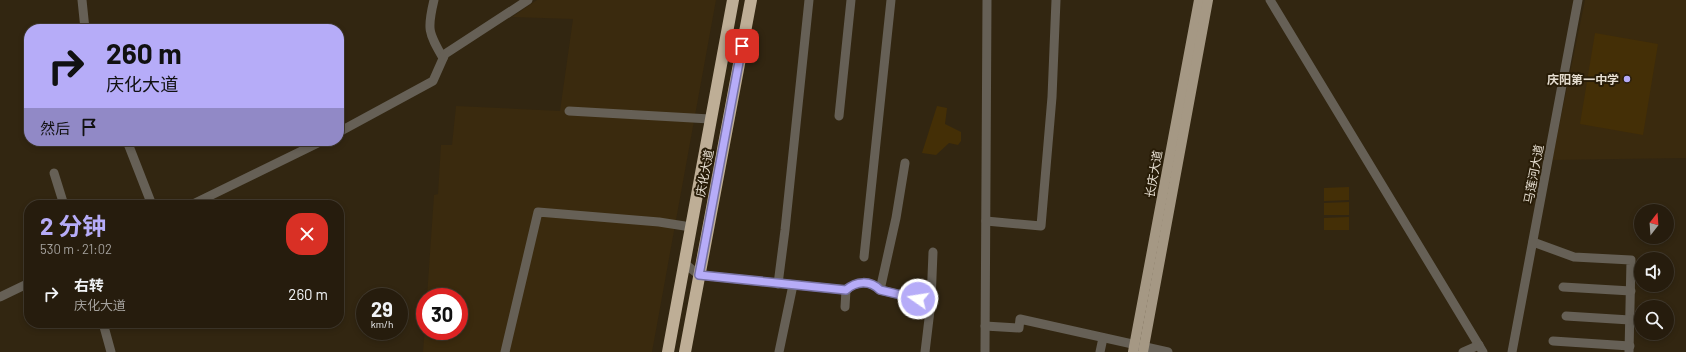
<!DOCTYPE html>
<html lang="zh">
<head>
<meta charset="utf-8">
<style>
	body { margin:0; font-family:Barlow,"Noto Sans SC",sans-serif; background:#32291b; color:#f1f3f6; height:100vh; display:flex; flex-direction:column; font-size:15px; white-space:nowrap }
	* { box-sizing:border-box; margin:0 }
	p { font-size:13px; color:#a4a19d }
	.icon { flex:none; width:22px; height:22px; fill:none; stroke:currentColor; stroke-width:2; stroke-linecap:round; stroke-linejoin:round }
	.map { position:relative; flex:1; overflow:hidden }
	.panel { position:absolute; left:24px; top:200px; width:320px; height:128px; display:flex; flex-direction:column; background:#261c0d; border-radius:16px; box-shadow:0 2px 6px #0003,0 0 0 1px #423a2e }
	.panel>* { flex:none }
	.guide { position:absolute; left:24px; top:24px; width:320px; height:122px; border-radius:16px; box-shadow:0 2px 6px #0003,0 0 0 1px #423a2e; background:#b6acf8; color:#111; overflow:hidden }
	.needle { width:26px; rotate:17deg }
	.controls { position:absolute; left:1634px; top:204px; display:grid; gap:8px }
	.controls a { display:grid; place-items:center; width:40px; height:40px; border-radius:50%; background:#261c0d; box-shadow:0 2px 6px #0003,0 0 0 1px #423a2e; font-size:20px }
	.speed { position:absolute; left:356px; top:288px; display:flex; gap:8px; font-size:20px; font-weight:700; text-align:center }
	.speed>* { display:grid; place-content:center; width:52px; height:52px; border-radius:50%; background:#261c0d; box-shadow:0 2px 6px #0003,0 0 0 1px #423a2e; line-height:1 }
	.speed small { font-size:10px; font-weight:400 }
	.speed .limit { border:6px solid #d22; background:#fff; color:#111 }
	.pin { position:absolute; display:grid; place-items:center; width:34px; height:34px; color:#fff; margin:-17px; border-radius:8px; box-shadow:0 2px 6px #0006 }
	.me { position:absolute; width:44px; margin:-22px; rotate:283deg; stroke-linejoin:round; filter:drop-shadow(0 0 3px #0008) }
	.turn { display:flex; align-items:center; gap:14px; height:84px; padding:0 16px; font-size:18px }
	.turn .icon { width:52px; height:52px; stroke-width:2.5 }
	.turn b { display:block; font-size:28px; line-height:34px }
	.then { display:flex; align-items:center; height:38px; padding:0 16px; background:#0003; gap:8px; font-size:15px }
	.round { display:grid; place-items:center; flex:none; width:42px; height:42px; border-radius:16px; background:#32291b }
	.headline { display:flex; align-items:center; justify-content:space-between; height:68px; padding:0 16px }
	h1 { font-size:24px; font-weight:700; line-height:30px; color:#b6acf8 }
	ul { padding:0; list-style:none }
	li { display:flex; align-items:center; gap:12px; height:52px; padding:0 16px }
	li div { flex:1 }
	li b { display:block; font-size:15px }
	li em { font-style:normal }
	.map>svg:first-child { display:block }
	.built { fill:#3a2a0e }
	.green { fill:#442f06 }
	.lines { fill:none; stroke-linecap:round; stroke-linejoin:round }
	.minor { stroke:#666056; stroke-width:9 }
	.major { stroke:#a59884; stroke-width:10 }
	.highway { stroke:#beae96; stroke-width:12 }
	.route-casing { stroke:#7670a1; stroke-width:10 }
	.route { stroke:#b6acf8; stroke-width:7 }
	.poi-dot { fill:#b6acf8; stroke:#281c07; stroke-width:1.5 }
	.labels { text-anchor:middle; dominant-baseline:central; stroke-width:4; stroke-linejoin:round; paint-order:stroke }
	.poi-label { font-size:12px; font-weight:bold; fill:#e6ded1; stroke:#281c07; text-anchor:end }
	.street-label { font-size:12px; fill:#e6ded1; stroke:#281c07 }
</style>
</head>
<body>
<div class="map">
<svg width="1686" height="352" viewBox="0 0 1686 352">
	<rect width="100%" height="100%" fill="#322611"/>
	<g class="built">
		<path d="M537,0h179l-64,352h-229l2,-25v4h34v-34h-32l7,-102 4,-1 3,-49h11l4,-39 104,5 13,-92 -61,-2z"/>
		<path d="M1585,0h101v158l-134,2z"/>
	</g>
	<g class="green">
		<path d="M1595,33l63,11 -15,91 -63,-11z"/>
		<path d="M937,106l10,2 -2,16 16,8v9l-3,4 -9,-2 -13,12 -14,-2z"/>
		<path d="M1349,187v13l-25,1v-13z"/>
		<path d="M1349,202v13h-25v-12z"/>
		<path d="M1349,217v13h-25v-12z"/>
	</g>
	<g class="lines">
		<g class="minor">
			<path d="M82,0l3,29"/>
			<path d="M434,0c-7,29 -6,32 9,58"/>
			<path d="M1270,0l213,352"/>
			<path d="M569,111l141,8"/>
			<path d="M839,116l12,-116"/>
			<path d="M339,132l94,-51 12,-27 83,-54"/>
			<path d="M127,141l25,64"/>
			<path d="M54,173l10,32"/>
			<path d="M191,205l131,-64"/>
			<path d="M986,221l55,5 11,-129 4,-97"/>
			<path d="M1533,242l41,15 57,3 -2,92"/>
			<path d="M864,257l27,-257"/>
			<path d="M684,263l15,12 147,15"/>
			<path d="M778,284l7,-54 24,-230"/>
			<path d="M1563,287l68,4"/>
			<path d="M880,290l16,-72 9,-55"/>
			<path d="M0,297l29,-14"/>
			<path d="M845,307l1,-17c10,-9 24,-10 34,0l51,12"/>
			<path d="M1566,316l64,4"/>
			<path d="M103,323l8,29"/>
			<path d="M985,326l34,2 1,-9 148,33"/>
			<path d="M1553,341l77,5"/>
			<path d="M505,352l33,-140 121,10 32,5"/>
			<path d="M779,352l14,-67"/>
			<path d="M925,352l6,-50 2,-50"/>
			<path d="M985,352l2,-352"/>
			<path d="M1100,352l3,-14"/>
			<path d="M1463,352l16,-7"/>
			<path d="M1512,352l66,-352"/>
		</g>
		<g class="major">
			<path d="M1133,352l66,-352"/>
			<path d="M1143,352l65,-352"/>
		</g>
		<g class="highway">
			<path d="M668,352l65,-352"/>
			<path d="M685,352l66,-352"/>
		</g>
	</g>
	<g class="lines">
		<defs>
			<path id="route" d="M742,46l-43,229 147,15c10,-9 24,-10 34,0l38,9"/>
		</defs>
		<use href="#route" class="route-casing"/>
		<use href="#route" class="route"/>
	</g>
	<circle class="poi-dot" cx="1627" cy="79" r="4"/>
	<g class="labels">
		<g class="poi-label">
			<text x="1619" y="79">庆阳第一中学</text>
		</g>
		<g class="street-label">
			<text transform="translate(704 173) rotate(-79)">庆化大道</text>
			<text transform="translate(1153 174) rotate(-80)">长庆大道</text>
			<text transform="translate(1533 174) rotate(-79)">马莲河大道</text>
		</g>
	</g>
</svg>
<div class="controls">
<a><svg class="needle" viewBox="-14 -14 28 28"><path d="M0-13l5 13h-10z" fill="#e53935"/><path d="M0 13l5-13h-10z" fill="#a4a19d"/></svg></a>
<a><svg class="icon" aria-label="sound" viewBox="0 0 24 24"><path d="M4 9h4l5-4v14l-5-4H4zM17 9q2 3 0 6"/></svg></a>
<a><svg class="icon" aria-label="search" viewBox="0 0 24 24"><circle cx="10" cy="10" r="6"/><path d="M15 15l6 6"/></svg></a>
</div>
<div class="speed"><div>29<small>km/h</small></div><div class="limit">30</div></div>
<div class="pin" style="left:742px;top:46px;background:#d93025"><svg class="icon" aria-label="arrive" viewBox="0 0 24 24"><path d="M6 21V4h12l-3 4 3 4H6"/></svg></div>
<svg class="me" style="left:918px;top:299px" viewBox="-20 -20 40 40"><circle r="17" fill="#b6acf8" stroke="#fff" stroke-width="3"/><path d="M0-11L8 9 0 5-8 9z" fill="#fff"/></svg>
<div class="guide">
<div class="turn"><svg class="icon" aria-label="right" viewBox="0 0 24 24"><path d="M7 20v-9h11M14 6l5 5-5 5"/></svg><div><b>260 m</b>庆化大道</div></div>
<div class="then">然后<svg class="icon" aria-label="arrive" viewBox="0 0 24 24"><path d="M6 21V4h12l-3 4 3 4H6"/></svg></div>
</div>
<section class="panel">
<div class="headline"><div><h1>2 分钟</h1><p>530 m · 21:02</p></div><a class="round" style="background:#d93025;color:#fff"><svg class="icon" aria-label="close" viewBox="0 0 24 24"><path d="M6 6l12 12M18 6L6 18"/></svg></a></div>
<ul>
<li><svg class="icon" aria-label="right" viewBox="0 0 24 24"><path d="M7 20v-9h11M14 6l5 5-5 5"/></svg><div><b>右转</b><p>庆化大道</p></div><em>260 m</em></li>
</ul>
</section>
</div>
</body>
</html>
